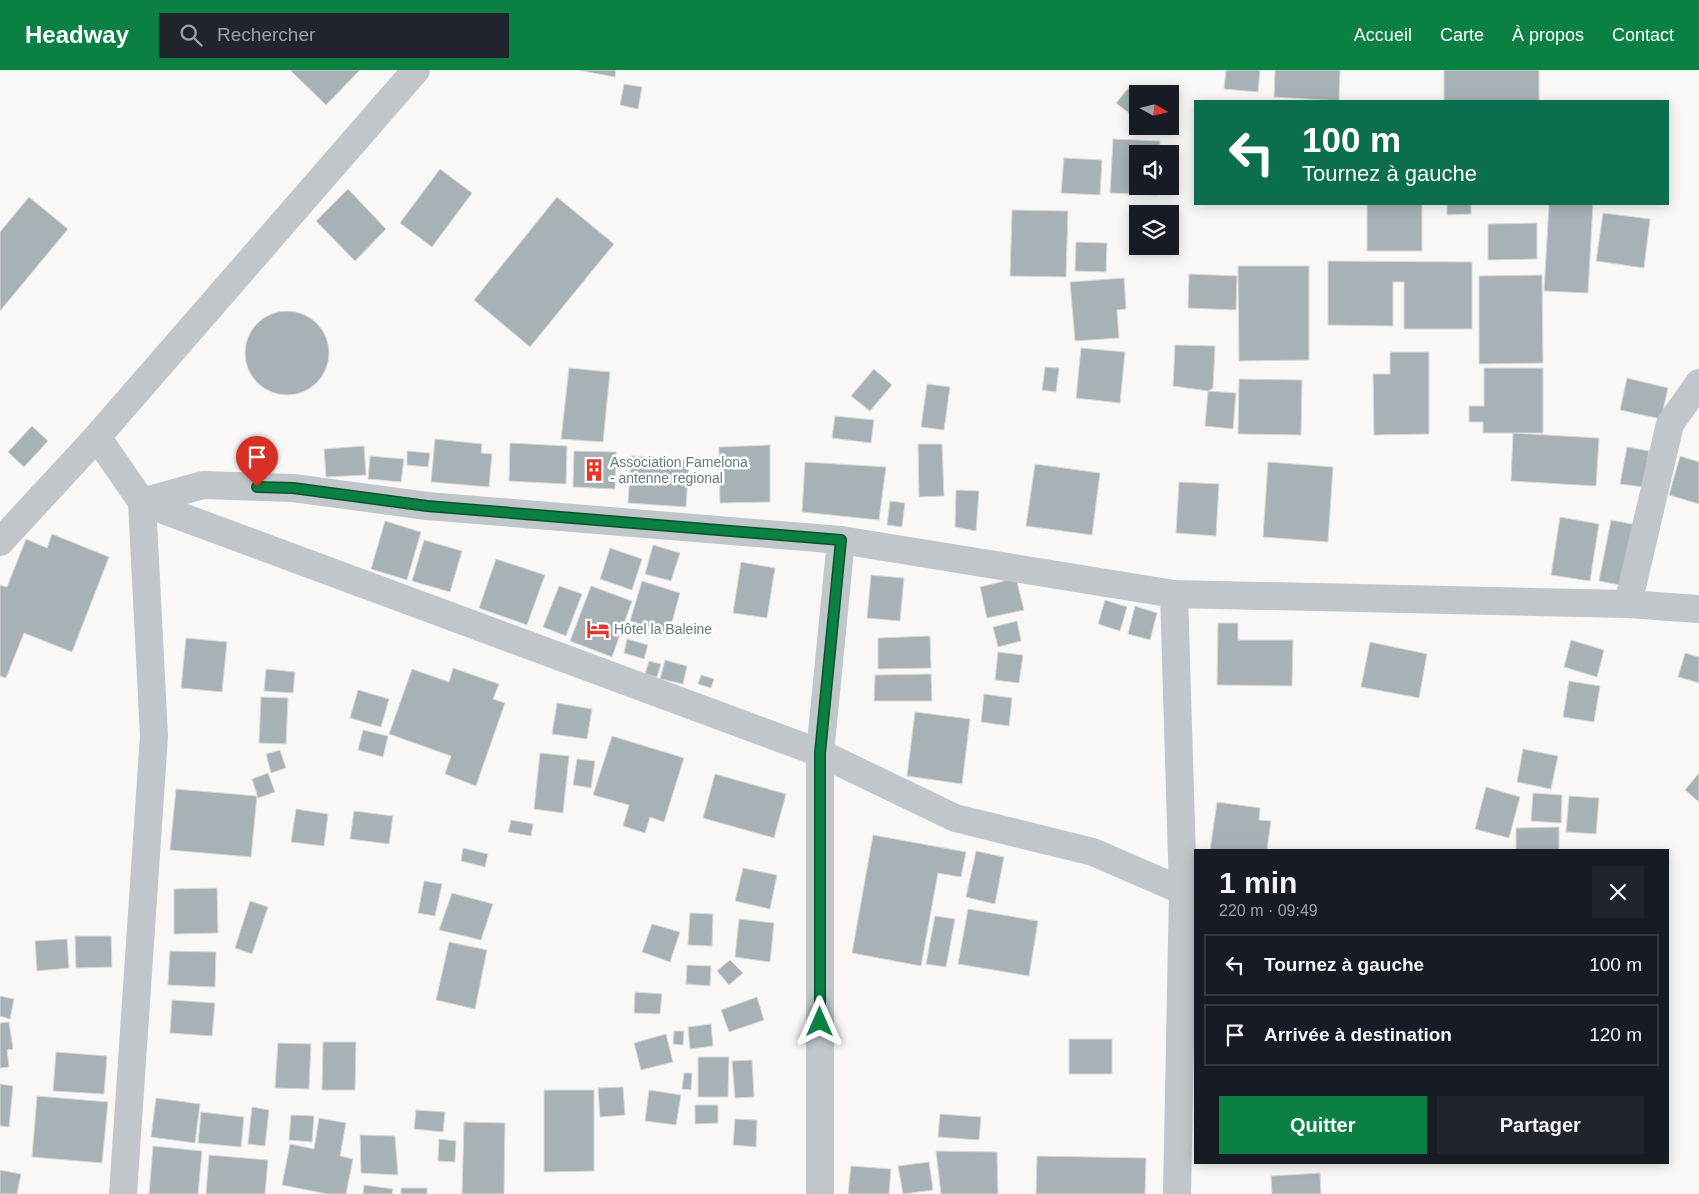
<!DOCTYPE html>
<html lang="fr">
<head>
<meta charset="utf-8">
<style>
	body { margin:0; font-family:Helvetica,sans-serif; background:#20242c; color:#f1f3f6; height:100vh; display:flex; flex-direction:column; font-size:19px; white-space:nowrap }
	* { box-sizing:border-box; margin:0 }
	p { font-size:16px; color:#9ea1a6 }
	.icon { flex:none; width:28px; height:28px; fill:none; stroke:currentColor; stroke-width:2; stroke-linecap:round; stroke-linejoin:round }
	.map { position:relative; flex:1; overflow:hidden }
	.sheet { position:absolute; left:1194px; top:779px; width:475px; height:315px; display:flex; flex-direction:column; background:#171b24; border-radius:0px; box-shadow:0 2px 12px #0003 }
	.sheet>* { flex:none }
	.hud { position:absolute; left:1194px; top:30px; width:475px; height:105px; border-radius:0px; box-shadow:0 2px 12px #0003; background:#0b6e4f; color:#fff; overflow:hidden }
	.needle { width:32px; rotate:98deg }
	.controls { position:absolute; left:1129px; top:15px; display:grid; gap:10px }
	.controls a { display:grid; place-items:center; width:50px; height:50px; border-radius:0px; background:#171b24; box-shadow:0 2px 12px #0003; font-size:25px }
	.pin { position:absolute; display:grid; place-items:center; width:42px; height:42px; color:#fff; margin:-51px -21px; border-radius:50% 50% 50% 0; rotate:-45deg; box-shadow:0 0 5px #0007 }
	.pin .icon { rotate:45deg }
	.me { position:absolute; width:55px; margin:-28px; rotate:0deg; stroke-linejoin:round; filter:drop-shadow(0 0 4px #0008) }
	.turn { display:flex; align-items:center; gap:18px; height:105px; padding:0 25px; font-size:22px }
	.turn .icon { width:65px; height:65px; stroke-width:2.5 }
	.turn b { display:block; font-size:35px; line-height:42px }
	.round { display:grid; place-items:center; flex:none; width:52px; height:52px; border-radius:0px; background:#20242c }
	.summary { display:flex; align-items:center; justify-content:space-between; height:85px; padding:0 25px }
	h1 { font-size:30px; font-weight:700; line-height:38px }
	.button { display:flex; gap:10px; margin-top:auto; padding:10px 25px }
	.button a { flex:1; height:58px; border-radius:0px; background:#0b8043; color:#fff; font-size:20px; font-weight:700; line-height:58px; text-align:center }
	.button a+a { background:#20242c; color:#f1f3f6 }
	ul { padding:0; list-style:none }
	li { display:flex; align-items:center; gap:15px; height:62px; margin:0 10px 8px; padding:0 15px; border:2px solid #363941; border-radius:0px }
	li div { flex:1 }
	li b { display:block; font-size:19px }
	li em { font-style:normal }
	header { display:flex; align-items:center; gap:30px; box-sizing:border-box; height:70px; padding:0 25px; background:#0b8043; color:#fff }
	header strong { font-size:24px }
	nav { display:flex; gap:28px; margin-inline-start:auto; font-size:18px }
	.search { width:350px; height:45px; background:#20242c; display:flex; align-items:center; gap:12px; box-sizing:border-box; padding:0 18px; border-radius:0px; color:#9ea1a6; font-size:19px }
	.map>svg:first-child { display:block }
	.building { fill:#a6b2b6; stroke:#dbdad9 }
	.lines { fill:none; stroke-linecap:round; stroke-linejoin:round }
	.minor { stroke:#c0c6c9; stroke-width:28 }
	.route-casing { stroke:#07532c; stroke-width:12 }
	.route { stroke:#0b8043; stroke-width:9 }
	.labels { text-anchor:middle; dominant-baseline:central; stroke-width:5; stroke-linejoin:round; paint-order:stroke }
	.poi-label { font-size:14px; fill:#637a82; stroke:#fff; text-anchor:start }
</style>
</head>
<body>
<header>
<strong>Headway</strong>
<div class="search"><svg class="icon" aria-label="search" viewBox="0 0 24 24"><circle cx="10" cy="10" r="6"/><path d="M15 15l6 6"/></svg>Rechercher</div>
<nav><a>Accueil</a><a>Carte</a><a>À propos</a><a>Contact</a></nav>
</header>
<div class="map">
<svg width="1699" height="1124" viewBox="0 0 1699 1124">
	<rect width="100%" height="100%" fill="#f9f8f6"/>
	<g class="building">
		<path d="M290,0h70l-34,35z"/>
		<path d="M578,0h38l-1,7z"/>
		<path d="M1226,0h34l-2,22 -34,-3z"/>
		<path d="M1275,0h65l-1,31 -65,-4z"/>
		<rect x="1444" y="0" width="95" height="31"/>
		<path d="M624,14l18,3 -4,22 -18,-4z"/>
		<path d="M1131,15l11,9h-4v26l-22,-17z"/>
		<path d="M1113,69l47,2v13h-22v32h20l-1,9 -47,-2z"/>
		<path d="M1064,88l38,2 -2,35 -39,-2z"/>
		<path d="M440,99l32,24 -40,54 -32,-24z"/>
		<path d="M348,119l38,40 -31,32 -39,-40z"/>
		<path d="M29,127l39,32 -68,82v-79z"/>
		<path d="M557,127l57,47 -84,103 -56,-47z"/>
		<rect x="1367" y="134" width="55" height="47"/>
		<path d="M1447,134h24v10l-24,1z"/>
		<path d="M1549,134h44l-5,89 -44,-2z"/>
		<path d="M1012,140l56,1 -2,66 -56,-1z"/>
		<path d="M1603,143l47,6 -6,49 -48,-7z"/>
		<path d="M1537,153v36l-49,1v-36z"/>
		<path d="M1076,172l31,1 -1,29 -31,-1z"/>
		<path d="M1328,191l144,1v67h-68v-47h-11v44l-65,-1z"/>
		<path d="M1238,196h71v94l-70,1z"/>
		<path d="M1189,204l48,2 -1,34 -48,-2z"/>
		<path d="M1542,205l1,88 -64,1v-88z"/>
		<path d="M1124,208l2,31 -9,1 2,28 -44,3 -5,-59z"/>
		<circle cx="287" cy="283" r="42"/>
		<path d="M1175,275l40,1 -2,42 -5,3 -35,-5z"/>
		<path d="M1081,278l44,4 -5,51 -44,-5z"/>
		<path d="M1390,282h39v82l-55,1 -1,-61h17z"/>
		<path d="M1045,297l14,1 -3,24 -14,-2z"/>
		<path d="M569,298l41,4 -7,70 -42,-3z"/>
		<path d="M1484,298h59v65h-60v-11h-14v-16h15z"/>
		<path d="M874,299l18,16 -22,26 -19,-15z"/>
		<path d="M1627,308l41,10 -7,31 -41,-9z"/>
		<path d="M1239,309l63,1 -1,55 -63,-1z"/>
		<path d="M927,314l23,3 -6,43 -23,-3z"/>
		<path d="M1208,321l28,2 -3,36 -28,-3z"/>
		<path d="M835,346l39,4 -3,23 -39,-5z"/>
		<path d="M32,356l16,15 -24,26 -16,-15z"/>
		<path d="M1513,363l86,5 -3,48 -85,-5z"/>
		<path d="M435,369l47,5 -1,9 11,1 -3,33 -58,-5z"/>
		<path d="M510,373l57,3 -1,38 -57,-3z"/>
		<path d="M918,374h24l2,52 -25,1z"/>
		<path d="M770,375v57l-50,1 -1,-56z"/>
		<path d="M364,376l2,29 -40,2 -2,-28z"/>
		<path d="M1627,377l22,4 -6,36 -23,-3z"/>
		<path d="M407,381l23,2 -2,14 -21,-2z"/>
		<path d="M574,381l42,1 -1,37 -42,-2z"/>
		<path d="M370,386l34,3 -3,23 -33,-3z"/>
		<path d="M631,386l58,4 -3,47 -58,-4z"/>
		<path d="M1680,386l19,6v42l-30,-9z"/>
		<path d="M805,392l81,5 -7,53 -77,-8z"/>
		<path d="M1268,392l65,5 -5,75 -65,-5z"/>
		<path d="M1035,394l65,9 -8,62 -66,-9z"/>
		<path d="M1179,412l40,2 -3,52 -40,-3z"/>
		<path d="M956,420l23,1 -3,40 -21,-4z"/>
		<path d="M890,431l15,2 -3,24 -15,-2z"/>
		<path d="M1560,447l39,7 -9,57 -39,-6z"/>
		<path d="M1611,450l26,5 -12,61 -26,-5z"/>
		<path d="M385,451l36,11 -14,48 -36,-11z"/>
		<path d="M52,464l57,23 -37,95 -48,-19 -18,45 -6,-2v-91l7,2 19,-48 21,9z"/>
		<path d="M424,470l38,11 -12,41 -38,-11z"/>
		<path d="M653,475l27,8 -9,28 -26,-7z"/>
		<path d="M610,478l32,11 -10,31 -32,-11z"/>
		<path d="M496,489l49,16 -18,50 -48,-17z"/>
		<path d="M741,492l34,6 -8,50 -34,-5z"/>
		<path d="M871,505l33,3 -4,43 -33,-3z"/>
		<path d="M1016,508l8,32 -37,8 -7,-31z"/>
		<path d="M642,511l38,12 -11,40 -39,-12z"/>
		<path d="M559,516l23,8 -16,42 -23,-9z"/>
		<path d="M591,516l41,15 -20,56 -42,-16z"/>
		<path d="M1105,530l22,7 -7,24 -22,-7z"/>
		<path d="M1135,536l22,7 -7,27 -22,-6z"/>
		<path d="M1017,551l4,20 -23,6 -5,-20z"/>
		<path d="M1218,553h20v17h55l-1,46 -75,-1z"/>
		<path d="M930,566l1,32 -53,1v-31z"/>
		<path d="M186,568l41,4 -5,50 -41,-4z"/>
		<path d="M627,569l21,6 -4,14 -20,-6z"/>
		<path d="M1571,570l33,10 -7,27 -33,-10z"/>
		<path d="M1370,572l57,12 -8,44 -58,-11z"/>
		<path d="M998,582l25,3 -4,28 -24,-3z"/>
		<path d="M1685,583l14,4v26l-21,-6z"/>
		<path d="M665,590l22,6 -4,18 -23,-5z"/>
		<path d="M649,591l12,3 -4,13 -12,-3z"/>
		<path d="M453,598l46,16 -6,15 12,4 -29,83 -31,-12 6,-18 -62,-22 23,-65 37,13z"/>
		<path d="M266,599l29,3 -2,21 -29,-2z"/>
		<path d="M931,604l1,27h-58l1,-26z"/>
		<path d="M701,605l13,4 -3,9 -13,-4z"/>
		<path d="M1569,611l31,5 -6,36 -31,-5z"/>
		<path d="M358,620l31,9 -8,28 -31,-9z"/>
		<path d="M984,624l28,4 -3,28 -28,-4z"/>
		<path d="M261,627l27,1 -2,46 -27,-1z"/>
		<path d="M557,633l35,6 -5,30 -35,-5z"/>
		<path d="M915,642l55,7 -8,65 -55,-8z"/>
		<path d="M363,660l25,6 -5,21 -25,-7z"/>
		<path d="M612,666l72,22 -20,64 -14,-5 -5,16 -22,-7 6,-21 -36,-10z"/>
		<path d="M1523,679l35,7 -7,33 -34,-7z"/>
		<path d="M280,680l6,18 -15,5 -5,-19z"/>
		<path d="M540,683l29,3 -6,57 -29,-4z"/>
		<path d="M577,689l18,2 -4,27 -18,-3z"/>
		<path d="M268,703l7,19 -17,6 -6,-19z"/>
		<path d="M1699,703v29l-14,-12z"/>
		<path d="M715,704l71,20 -12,44 -71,-20z"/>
		<path d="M1486,717l34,10 -11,41 -34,-9z"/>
		<path d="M176,719l81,7 -6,61 -81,-7z"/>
		<path d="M1533,723l29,2 -1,28 -30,-2z"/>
		<path d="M1569,726l30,2 -3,36 -30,-2z"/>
		<path d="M1217,732l43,6 -1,12 12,1 -4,29h-57z"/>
		<path d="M296,739l32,5 -4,32 -33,-4z"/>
		<path d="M354,741l39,5 -4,28 -39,-5z"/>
		<path d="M511,750l22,4 -2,12 -23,-4z"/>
		<path d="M1559,757v23h-43v-22z"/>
		<path d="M873,765l93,17 -5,25 -23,-4 -17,93 -69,-13z"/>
		<path d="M463,778l25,6 -3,13 -24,-6z"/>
		<path d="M976,781l28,6 -9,47 -29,-7z"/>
		<path d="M743,798l34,7 -7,34 -35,-8z"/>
		<path d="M424,811l18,3 -7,32 -17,-3z"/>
		<path d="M217,818l1,45 -44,1v-45z"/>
		<path d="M452,823l41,11 -12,36 -42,-10z"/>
		<path d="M250,831l18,6 -16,47 -17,-6z"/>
		<path d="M968,839l70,12 -9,55 -71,-12z"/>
		<path d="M690,843l23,1 -1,32 -24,-1z"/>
		<path d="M935,846l20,3 -9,48 -20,-3z"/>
		<path d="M739,849l35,4 -4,39 -35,-5z"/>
		<path d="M652,854l28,8 -10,30 -28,-10z"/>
		<path d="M75,866h36l1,31 -36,1z"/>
		<path d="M67,869l2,29 -32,3 -2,-30z"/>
		<path d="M449,872l38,8 -12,59 -39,-9z"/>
		<path d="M170,881l46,1 -1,35 -47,-2z"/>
		<path d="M730,890l13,13 -14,12 -12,-14z"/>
		<path d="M687,895l24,1 -1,20 -24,-2z"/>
		<path d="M635,922l27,2 -2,20 -26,-1z"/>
		<path d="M0,926l14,3 -4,20 -10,-3z"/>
		<path d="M757,927l7,23 -35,12 -8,-22z"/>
		<path d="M172,930l43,3 -3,33 -42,-3z"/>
		<path d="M9,952l4,27 -6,1 2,17 -9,1v-45z"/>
		<path d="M711,954l2,22 -23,3 -2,-22z"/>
		<path d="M674,961h10l-1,14 -10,-1z"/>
		<path d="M666,964l7,28 -32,8 -7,-27z"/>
		<rect x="1069" y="969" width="43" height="35"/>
		<path d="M323,972h33l-1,48h-33z"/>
		<path d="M278,973l33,1 -2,45 -34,-1z"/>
		<path d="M56,982l51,4 -3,38 -51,-3z"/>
		<path d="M698,987h31l-1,40h-30z"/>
		<path d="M752,990l2,37 -19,1 -3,-37z"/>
		<path d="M684,1003h8l-1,17 -9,-1z"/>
		<path d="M0,1014l13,2 -4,41 -9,-1z"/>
		<path d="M623,1017l2,28 -25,2 -2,-29z"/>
		<path d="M544,1020h50v81l-50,1z"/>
		<path d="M649,1020l32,5 -5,30 -31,-4z"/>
		<path d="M37,1026l71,6 -6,61 -70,-6z"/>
		<path d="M156,1028l44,6 -5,39 -44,-6z"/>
		<path d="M695,1035h23v18l-23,1z"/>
		<path d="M252,1037l17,3 -4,36 -17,-2z"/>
		<path d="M416,1040l29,2 -2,20 -29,-3z"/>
		<path d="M201,1042l43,5 -3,30 -43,-4z"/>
		<path d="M940,1044l41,3 -2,23 -41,-3z"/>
		<path d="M291,1045l23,1 -2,26 -23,-2z"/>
		<path d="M319,1048l27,5 -6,33 13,3 -7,35h-19l-45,-9 8,-41 24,5z"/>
		<path d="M735,1049l22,1 -1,27 -23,-2z"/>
		<path d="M464,1052l41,1 -1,71h-42z"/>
		<path d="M360,1065l35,1 3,39 -37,-2z"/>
		<path d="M439,1069l17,2 -1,21 -17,-1z"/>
		<path d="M153,1076l49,5 -4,43h-49z"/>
		<path d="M936,1081l61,1 1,42h-57z"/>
		<path d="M209,1085l59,5 -3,34h-59z"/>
		<path d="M1037,1086l109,2 -1,36h-109z"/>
		<path d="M929,1092l4,28 -30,4 -5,-28z"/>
		<path d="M851,1096l40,3 -2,25h-41z"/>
		<path d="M0,1100l21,4 -4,20h-17z"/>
		<path d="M1320,1103l1,21h-49l-1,-18z"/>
		<path d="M364,1115l29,4 -1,5h-29z"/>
		<rect x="401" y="1118" width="26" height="6"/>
	</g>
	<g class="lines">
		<g class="minor">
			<path d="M97,367l45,65 12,234 -31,458"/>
			<path d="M142,432l61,-17 90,3 134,18 414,34 333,54 454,10 71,5"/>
			<path d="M142,432l678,251 135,65 138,34 90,39 -6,303"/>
			<path d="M0,472l97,-105 319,-367"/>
			<path d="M1174,524l9,297"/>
			<path d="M1628,534l42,-180 29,-41"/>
			<path d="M820,1124v-441l21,-213"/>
		</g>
	</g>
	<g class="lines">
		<defs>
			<path id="route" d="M257,417l36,1 134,18 414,34 -21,213v269"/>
		</defs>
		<use href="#route" class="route-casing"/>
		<use href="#route" class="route"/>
	</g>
	<defs>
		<symbol id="building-bare" viewBox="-9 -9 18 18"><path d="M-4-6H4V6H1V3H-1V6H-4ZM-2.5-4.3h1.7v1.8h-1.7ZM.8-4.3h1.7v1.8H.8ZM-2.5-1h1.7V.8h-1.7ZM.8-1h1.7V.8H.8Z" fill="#e73529" stroke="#fff" stroke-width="2.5" paint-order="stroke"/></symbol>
		<symbol id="hotel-bare" viewBox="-9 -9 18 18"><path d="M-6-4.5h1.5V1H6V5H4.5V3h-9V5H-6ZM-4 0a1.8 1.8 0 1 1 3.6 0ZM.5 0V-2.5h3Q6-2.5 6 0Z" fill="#e73529" stroke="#fff" stroke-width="2.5" paint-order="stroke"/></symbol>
	</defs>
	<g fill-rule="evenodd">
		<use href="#building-bare" x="578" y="384" width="32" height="32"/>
		<use href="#hotel-bare" x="582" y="543" width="32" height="32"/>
	</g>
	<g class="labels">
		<g class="poi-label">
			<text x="610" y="392">Association Famelona<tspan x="610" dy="16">- antenne regional</tspan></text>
			<text x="614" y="559">Hôtel la Baleine</text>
		</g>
	</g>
</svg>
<div class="controls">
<a><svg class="needle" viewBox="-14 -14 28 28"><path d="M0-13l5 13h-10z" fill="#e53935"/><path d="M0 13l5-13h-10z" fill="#9ea1a6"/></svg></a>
<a><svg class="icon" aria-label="sound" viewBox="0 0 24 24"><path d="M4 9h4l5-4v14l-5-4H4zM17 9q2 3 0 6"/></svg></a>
<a><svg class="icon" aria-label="layers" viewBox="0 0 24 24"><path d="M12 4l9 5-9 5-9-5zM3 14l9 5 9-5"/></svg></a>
</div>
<div class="pin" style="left:257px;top:417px;background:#d93025"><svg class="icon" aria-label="arrive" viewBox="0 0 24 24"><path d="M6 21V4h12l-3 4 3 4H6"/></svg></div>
<svg class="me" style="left:820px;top:952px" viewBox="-20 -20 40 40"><path d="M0-17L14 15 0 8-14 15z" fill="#0b8043" stroke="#fff" stroke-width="4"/></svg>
<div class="hud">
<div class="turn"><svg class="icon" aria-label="left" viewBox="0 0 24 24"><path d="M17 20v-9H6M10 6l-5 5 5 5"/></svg><div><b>100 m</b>Tournez à gauche</div></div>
</div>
<section class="sheet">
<div class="summary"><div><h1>1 min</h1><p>220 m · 09:49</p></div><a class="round"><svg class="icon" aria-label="close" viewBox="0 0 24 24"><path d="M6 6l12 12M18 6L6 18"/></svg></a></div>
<ul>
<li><svg class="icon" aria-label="left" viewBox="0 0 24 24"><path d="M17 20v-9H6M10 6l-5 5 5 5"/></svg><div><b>Tournez à gauche</b></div><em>100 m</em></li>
<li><svg class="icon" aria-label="arrive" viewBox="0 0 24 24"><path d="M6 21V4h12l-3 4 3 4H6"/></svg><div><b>Arrivée à destination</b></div><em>120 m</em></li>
</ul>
<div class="button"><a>Quitter</a><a>Partager</a></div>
</section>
</div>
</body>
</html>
